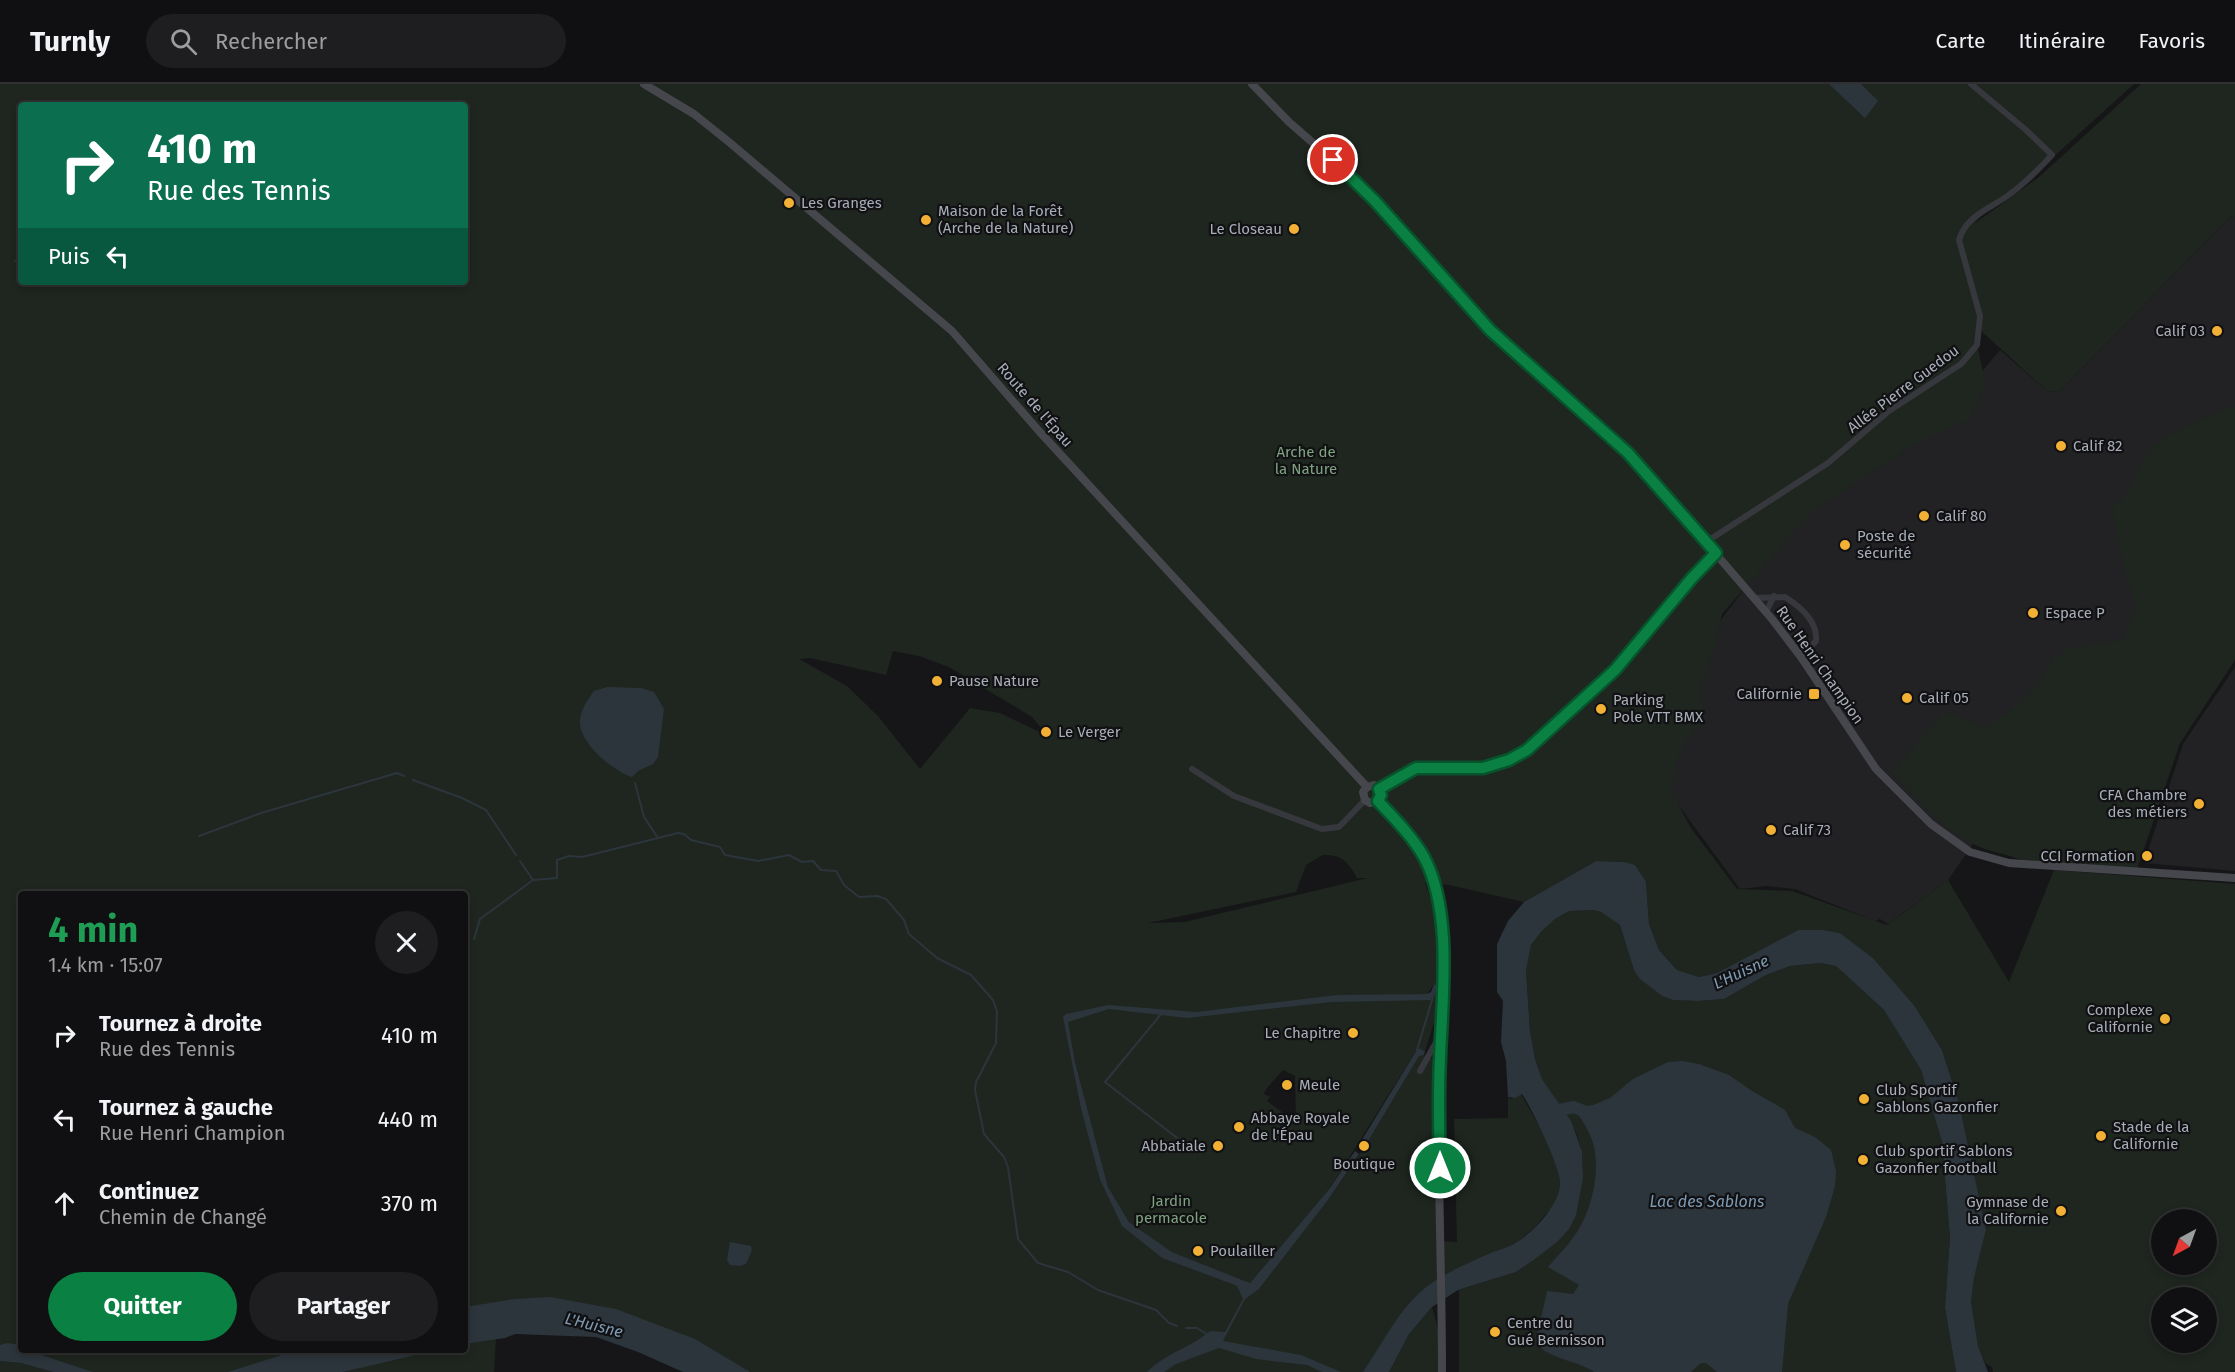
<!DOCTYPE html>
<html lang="fr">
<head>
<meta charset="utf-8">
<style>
	body { margin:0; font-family:"Fira Sans",sans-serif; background:#1e1e20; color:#f1f3f6; height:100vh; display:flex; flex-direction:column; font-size:22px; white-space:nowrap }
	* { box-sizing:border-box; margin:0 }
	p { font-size:20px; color:#9c9d9f }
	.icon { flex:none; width:33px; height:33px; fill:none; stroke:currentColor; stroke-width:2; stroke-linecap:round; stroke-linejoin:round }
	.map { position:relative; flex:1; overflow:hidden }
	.sheet { position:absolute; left:18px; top:807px; width:450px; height:462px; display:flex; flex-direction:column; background:#101012; border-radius:6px; box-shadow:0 3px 9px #0003,0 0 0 2px #303032 }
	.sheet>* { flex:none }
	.guide { position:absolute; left:18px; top:18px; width:450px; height:183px; border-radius:6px; box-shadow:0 3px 9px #0003,0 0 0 2px #303032; background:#0b6e4f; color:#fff; overflow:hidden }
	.needle { width:39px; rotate:221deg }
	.tools { position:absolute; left:2151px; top:1125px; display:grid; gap:12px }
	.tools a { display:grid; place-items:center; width:66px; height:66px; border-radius:50%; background:#101012; box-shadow:0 3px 9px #0003,0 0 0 2px #303032; font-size:30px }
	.pin { position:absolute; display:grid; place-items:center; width:51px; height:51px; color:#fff; margin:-26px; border:3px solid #fff; border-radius:50%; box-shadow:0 2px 6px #0007 }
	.me { position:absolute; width:66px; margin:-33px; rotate:0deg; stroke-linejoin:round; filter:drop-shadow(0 0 4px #0008) }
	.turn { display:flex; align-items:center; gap:21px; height:126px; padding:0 30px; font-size:27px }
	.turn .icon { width:78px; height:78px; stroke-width:2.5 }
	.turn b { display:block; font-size:42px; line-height:51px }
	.then { display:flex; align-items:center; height:57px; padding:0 30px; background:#0003; gap:12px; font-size:22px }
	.round { display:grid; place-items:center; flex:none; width:63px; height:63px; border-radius:32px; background:#1e1e20 }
	.headline { display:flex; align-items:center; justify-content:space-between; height:102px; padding:0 30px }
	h1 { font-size:36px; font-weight:700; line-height:45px; color:#1e9e55 }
	.action { display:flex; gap:12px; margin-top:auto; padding:12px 30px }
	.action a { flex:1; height:69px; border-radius:36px; background:#0b8043; color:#fff; font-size:24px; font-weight:700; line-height:69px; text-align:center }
	.action a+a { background:#1e1e20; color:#f1f3f6 }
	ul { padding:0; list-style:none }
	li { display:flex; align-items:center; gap:18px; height:84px; padding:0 30px }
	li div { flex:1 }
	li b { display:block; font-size:22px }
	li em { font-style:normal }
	header { display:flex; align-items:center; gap:36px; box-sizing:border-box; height:84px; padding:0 30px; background:#101012; border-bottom:2px solid #303032 }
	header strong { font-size:28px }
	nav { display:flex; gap:33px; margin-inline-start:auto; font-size:21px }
	.search { width:420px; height:54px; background:#1e1e20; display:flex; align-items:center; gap:15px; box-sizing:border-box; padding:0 21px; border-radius:33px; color:#9c9d9f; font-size:22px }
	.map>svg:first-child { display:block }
	.built { fill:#222225 }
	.green { fill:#1e261f; fill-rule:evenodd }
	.water { fill:#2c353c }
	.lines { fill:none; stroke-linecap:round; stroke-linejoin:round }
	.stream { stroke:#2c353c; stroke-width:2 }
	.river { stroke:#2c353c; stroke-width:12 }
	.street { stroke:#37383d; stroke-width:6 }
	.secondary { stroke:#45474d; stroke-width:8 }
	.route-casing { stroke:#07532c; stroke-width:15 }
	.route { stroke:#0b8043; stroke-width:10 }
	.poi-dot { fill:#f2b134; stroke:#111113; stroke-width:2 }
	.labels { text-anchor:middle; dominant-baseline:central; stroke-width:4.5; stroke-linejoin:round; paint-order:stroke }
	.poi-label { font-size:15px; fill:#a8adb8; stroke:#111113; text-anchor:start }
	.street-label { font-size:15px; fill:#a8adb8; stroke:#111113 }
	.park-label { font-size:15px; fill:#7fa381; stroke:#111113 }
	.water-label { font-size:16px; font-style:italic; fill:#7f9bb3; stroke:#111113 }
</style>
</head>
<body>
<header>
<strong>Turnly</strong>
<div class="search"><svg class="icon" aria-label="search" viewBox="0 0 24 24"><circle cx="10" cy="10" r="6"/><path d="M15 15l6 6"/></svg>Rechercher</div>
<nav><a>Carte</a><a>Itinéraire</a><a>Favoris</a></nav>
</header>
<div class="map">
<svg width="2235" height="1288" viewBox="0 0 2235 1288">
	<rect width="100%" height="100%" fill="#161618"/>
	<g class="built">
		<path d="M2235,131v445l-55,83 -44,129 -108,-8 -8,-5 -47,-15 -25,36 -60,44 -8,-5 -5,2 -80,-32 -29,-3 -26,3 -72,-98 27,-107 19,-55 28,-37 4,-10 59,-74 163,-120 32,-38 47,41 12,1 164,-168z"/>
		<path d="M2235,583v204l-91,-8 39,-119z"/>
	</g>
	<g class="green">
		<path d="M0,0h2134l-114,103 -35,25 -11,12 65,-47 102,-93h94v134l-2,-2 -10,8 -164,168 -12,-1 -68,-62 -2,16 9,39 -17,36 -47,20 -112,73 -88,101 -7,34 -15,38 5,34 -18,19 -11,23 -5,29 20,37 46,61 55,2 95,34 61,-45 61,102 45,-112 181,14v488h-242l-1,-5 -7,-4 -7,-17 -7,-44 3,-24 12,-48 -27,-127 -17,-53 -28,-45 -41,-47 -33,-25 -42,-3 -81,43 -18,4 -22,-7 -18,-20 -10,-26 -3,-42 -22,-20 -28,-1 -72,41 -75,-17 -24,-3 10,31 4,71h-5l-7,10 -27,1 30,5 6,-14h4l-1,21 -14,44 -7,-3 -88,140 -80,95 -78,-31 -43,-30 -21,-35 -33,-125 -7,-38 -4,-4 17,89 19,71 22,45 40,33 75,28 3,6 19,-3 69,-89 35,-51 -3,-2 3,-6 4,2 53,-89 19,7 2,180 16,1 -3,-123 54,-1v-21l3,2 10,-5 30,53 7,22 3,17 -9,21 -19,22 -16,13 -86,53 -53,77h-662l-96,-42 -155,-4v-432h-444v456h343l-79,22h-215l-70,-16zM21,21h444v177h-444zM893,567l26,5 30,11 83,50 16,19 -48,-23 -30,-5 -50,61 -42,-53 -31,-30 -48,-27 11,-1 76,17zM1323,771c19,-1 26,8 34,23h11l-183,44 -37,1 148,-31 10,-27zM1283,986l12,6 1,46 -29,-21 3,-4 -6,-3 2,-5zM2162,1136h44v44h-44zM2162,1214h44v44h-44z"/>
		<path d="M2235,322v254l-55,83 -44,129 -108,-8c-17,-11 -39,-11 -57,-21 -31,-17 -56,-45 -79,-71l51,-59 16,4 27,11 29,-21 26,-26 11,-22 18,-11 54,-8 12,-34 -11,-34 -13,-64c26,-20 20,-31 35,-53 16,-24 62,-38 88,-49z"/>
		<path d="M1593,826l8,2 19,13 14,44 28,27 11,4 25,1 26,-2 42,-24 24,-9 30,-3 16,3 48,44 37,60 21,72 8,95 -5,71 11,64h-497v-82l57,-18 15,-10 52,-84 -1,-27 -5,-16 -7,-14 -28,-42 -7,-20 -5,-28 -4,-60 5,-26 10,-13 14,-13 14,-8z"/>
		<path d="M1432,1223l6,22 1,43h-50l20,-38z"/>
		<path d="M496,1255l-2,33h-151c41,-10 80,-22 122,-22v-6z"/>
		<path d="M0,1277l21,2 32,9h-53z"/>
	</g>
	<g class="water">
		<path d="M1829,0h32l17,17 -13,17z"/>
		<path d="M607,603l34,1 13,4 10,17 -6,48 -5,7 -15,7 -6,6c-19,-6 -53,-34 -52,-56 0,-10 8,-22 14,-30z"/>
		<path d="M1596,777l28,1 11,3 11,17 3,42 10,26 18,20 22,7 18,-4 81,-43h24l18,3 33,25 41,47 28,45 17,53 27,127 -12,48 -3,24 7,44 10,26h-32l-11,-64 5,-71 -8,-95 -21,-72 -37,-60 -48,-44 -16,-3 -30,3 -24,9 -42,24 -26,2 -25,-1 -11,-4 -22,-17 -6,-9 -14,-45 -19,-13 -8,-2 -24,1 -14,8 -14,13 -10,13 -5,26 4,60 5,28 7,20 29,42 11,30 1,27 -7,37 -7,14 -12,13 -26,20 -15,10 -58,18 -26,17 -23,27 -20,38h-26c21,-30 36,-65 66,-87 17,-12 39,-22 57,-30 9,-4 18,-6 26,-10 20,-11 44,-36 48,-59 3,-14 -29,-79 -38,-92l-7,4 -7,-1 -2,-36 -5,-19 2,-41 -6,-9v-48l11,-23 16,-19z"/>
		<path d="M1434,900l6,2h-4l-5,14 -99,2 -145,16 -78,-9 -41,13 7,40 33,125 21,35 43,30 78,31 80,-95 25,-37 4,3 -31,46 -69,89 -14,10 -22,42 78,14 40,17h-19l-15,-7 -51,-6 -37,-11 -43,16 -12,8h-17c20,-20 42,-23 63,-41l15,1 18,-33 -6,-13 -75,-28 -40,-32 -22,-46 -19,-71 -18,-92 3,-3 42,-9 88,7 141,-17 90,-1 4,-2z"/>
		<path d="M1418,964l7,3 -1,4 -5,1 -52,87 -4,-1 -3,5 3,2 -1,2 -5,-3z"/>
		<path d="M1682,977l17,3 30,11 23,16 33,19 10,18 20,9 16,13 5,21 -1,15 -9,31 -38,87 -6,68h-65l-11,-9h-5l-10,9h-97c-16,-12 -52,-14 -58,-31l11,-50 26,3 6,-9 -31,-18c9,-11 19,-20 27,-32 17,-24 27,-67 17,-95 -4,-12 -12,-22 -18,-33l19,-2 17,-7 23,-19 35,-17z"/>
		<path d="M730,1158l21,4 1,4 -6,14 -6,2 -10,-1 -3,-5z"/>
		<path d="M550,1213l66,12 79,30 55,33h-67l-45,-20 -42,-15 -81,-3 -10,4 -40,6v-37l50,-8z"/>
		<path d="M7,1259l14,2v5l17,1 6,5 49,16h-40l-32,-9 -21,-2v-16z"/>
		<path d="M290,1266h147l-94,22h-115l54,-17z"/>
	</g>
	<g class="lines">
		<g class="stream">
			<path d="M15,177l6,-4"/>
			<path d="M413,696l49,18 24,12 30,45"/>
			<path d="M635,699l9,34 14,21"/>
			<path d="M199,752l62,-23 136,-40 7,3"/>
			<path d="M520,777l13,19 24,-2v-18l12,-4 13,1 96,-24 6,1 7,6 29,7 5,8 33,6 31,-6 13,7 11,-1 8,9 15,1 8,14 15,12 18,-1 9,3 18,21 5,14 28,24 34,17 22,25 4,11 -1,32 -20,39 -1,8 9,44 20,23 4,10 10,72 20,24 30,9 30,18 58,20 13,13 8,3"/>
			<path d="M474,855l6,-20 53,-39"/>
			<path d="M1162,929l-57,69 76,59"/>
			<path d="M1417,966l19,-63"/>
			<path d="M1186,1244h11l11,7"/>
		</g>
		<path class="river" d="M1549,1028l25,-5 14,6"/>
		<g class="street">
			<path d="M1706,458l122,-79 61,-52 72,-47 16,-19 3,-29 -21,-76c7,-25 33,-32 51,-46 15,-11 29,-25 42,-39l-26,-25 -55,-46"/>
			<path d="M1755,514l30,-1c16,10 33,24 31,44l-15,16"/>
			<path d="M1766,528l8,-16"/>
			<path d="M1192,685l42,27 88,33 17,-2 26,-27"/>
			<path d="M1379,705l37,-21h67l27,-8 17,-10 88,-80 77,-92 24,-25"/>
			<path d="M1420,987l19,-34"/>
		</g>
		<g class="secondary">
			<path d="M644,0l50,30 35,28 223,189 86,99 329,357"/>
			<path d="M1252,0l37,38 62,54 139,154 138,122 144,167 29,38 75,112 55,55 39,28 39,11 226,15"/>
			<path d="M1367,703l-4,5 2,8 5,3 8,-2"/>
			<path d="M1367,703l7,-2 5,4 2,6 -3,6"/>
			<path d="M1378,717c24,25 48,51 57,85 16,57 6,119 4,177 -2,103 3,206 3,309"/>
		</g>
	</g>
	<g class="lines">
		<defs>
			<path id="route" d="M1333,76l42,41 115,129 138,123 88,100 -24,25 -77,92 -88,80 -18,10 -26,8h-67l-37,21 2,6 -3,6c16,17 34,35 46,56 29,55 18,142 16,202 -2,36 -1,73 0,109"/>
		</defs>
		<use href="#route" class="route-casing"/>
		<use href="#route" class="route"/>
	</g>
	<g class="poi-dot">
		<circle cx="789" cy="119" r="6"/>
		<circle cx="926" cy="136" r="6"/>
		<circle cx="1294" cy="145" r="6"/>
		<circle cx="2217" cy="247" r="6"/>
		<circle cx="2061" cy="362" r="6"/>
		<circle cx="1924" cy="432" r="6"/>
		<circle cx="1845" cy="461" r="6"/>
		<circle cx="2033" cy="529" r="6"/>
		<circle cx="937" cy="597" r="6"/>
		<rect x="1808" y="604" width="12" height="12" rx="3"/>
		<circle cx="1907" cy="614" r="6"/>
		<circle cx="1601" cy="625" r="6"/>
		<circle cx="1046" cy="648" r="6"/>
		<circle cx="2199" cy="720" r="6"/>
		<circle cx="1771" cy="746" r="6"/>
		<circle cx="2147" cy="772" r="6"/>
		<circle cx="2165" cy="935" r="6"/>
		<circle cx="1353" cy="949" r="6"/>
		<circle cx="1287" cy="1001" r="6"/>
		<circle cx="1864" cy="1015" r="6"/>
		<circle cx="1239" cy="1043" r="6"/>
		<circle cx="2101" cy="1052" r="6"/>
		<circle cx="1218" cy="1062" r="6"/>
		<circle cx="1364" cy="1062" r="6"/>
		<circle cx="1863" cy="1076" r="6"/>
		<circle cx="2061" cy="1127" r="6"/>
		<circle cx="1198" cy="1167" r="6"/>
		<circle cx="1495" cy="1248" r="6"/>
	</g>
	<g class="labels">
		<g class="poi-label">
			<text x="801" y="119">Les Granges</text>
			<text x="938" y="127">Maison de la Forêt<tspan x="938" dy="17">(Arche de la Nature)</tspan></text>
			<text x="1282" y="145" text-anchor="end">Le Closeau</text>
			<text x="2205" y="247" text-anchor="end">Calif 03</text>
			<text x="2073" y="362">Calif 82</text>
			<text x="1936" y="432">Calif 80</text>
			<text x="1857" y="452">Poste de<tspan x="1857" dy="17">sécurité</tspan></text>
			<text x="2045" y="529">Espace P</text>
			<text x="949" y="597">Pause Nature</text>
			<text x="1802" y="610" text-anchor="end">Californie</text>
			<text x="1919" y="614">Calif 05</text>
			<text x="1613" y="616">Parking<tspan x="1613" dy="17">Pole VTT BMX</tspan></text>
			<text x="1058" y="648">Le Verger</text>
			<text x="2187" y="711" text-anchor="end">CFA Chambre<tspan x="2187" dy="17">des métiers</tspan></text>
			<text x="1783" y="746">Calif 73</text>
			<text x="2135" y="772" text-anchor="end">CCI Formation</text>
			<text x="2153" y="926" text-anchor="end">Complexe<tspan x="2153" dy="17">Californie</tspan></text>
			<text x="1341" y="949" text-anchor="end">Le Chapitre</text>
			<text x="1299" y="1001">Meule</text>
			<text x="1876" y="1006">Club Sportif<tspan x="1876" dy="17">Sablons Gazonfier</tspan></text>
			<text x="1251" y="1034">Abbaye Royale<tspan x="1251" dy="17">de l'Épau</tspan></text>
			<text x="2113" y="1043">Stade de la<tspan x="2113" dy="17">Californie</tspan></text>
			<text x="1206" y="1062" text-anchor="end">Abbatiale</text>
			<text x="1875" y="1067">Club sportif Sablons<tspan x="1875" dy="17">Gazonfier football</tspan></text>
			<text x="1364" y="1080" text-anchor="middle">Boutique</text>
			<text x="2049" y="1118" text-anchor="end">Gymnase de<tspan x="2049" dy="17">la Californie</tspan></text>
			<text x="1210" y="1167">Poulailler</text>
			<text x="1507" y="1239">Centre du<tspan x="1507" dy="17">Gué Bernisson</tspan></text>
		</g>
		<g class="street-label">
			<text transform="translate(1903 305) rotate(-37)">Allée Pierre Guedou</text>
			<text transform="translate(1035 321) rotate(49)">Route de l'Épau</text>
			<text transform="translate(1820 581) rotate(55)">Rue Henri Champion</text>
		</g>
		<g class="park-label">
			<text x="1306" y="368">Arche de<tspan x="1306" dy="17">la Nature</tspan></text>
			<text x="1171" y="1117">Jardin<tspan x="1171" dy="17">permacole</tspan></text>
		</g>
		<g class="water-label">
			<text transform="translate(1741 888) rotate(-25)">L'Huisne</text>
			<text x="1707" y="1117">Lac des Sablons</text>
			<text transform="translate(594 1241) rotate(14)">L'Huisne</text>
		</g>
	</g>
</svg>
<div class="tools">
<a><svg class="needle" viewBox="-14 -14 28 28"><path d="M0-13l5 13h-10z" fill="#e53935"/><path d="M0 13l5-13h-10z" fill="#9c9d9f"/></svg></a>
<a><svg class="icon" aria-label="layers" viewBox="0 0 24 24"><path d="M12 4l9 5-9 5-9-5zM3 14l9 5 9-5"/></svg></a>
</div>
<div class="pin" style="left:1333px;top:76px;background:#d93025"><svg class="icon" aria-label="arrive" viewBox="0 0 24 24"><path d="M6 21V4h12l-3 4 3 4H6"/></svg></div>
<svg class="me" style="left:1440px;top:1084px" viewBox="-20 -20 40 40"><circle r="17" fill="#0b8043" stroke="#fff" stroke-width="3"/><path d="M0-11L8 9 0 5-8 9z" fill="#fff"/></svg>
<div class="guide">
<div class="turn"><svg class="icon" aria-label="right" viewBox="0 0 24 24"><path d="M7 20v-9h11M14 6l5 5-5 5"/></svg><div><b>410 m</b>Rue des Tennis</div></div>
<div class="then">Puis<svg class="icon" aria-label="left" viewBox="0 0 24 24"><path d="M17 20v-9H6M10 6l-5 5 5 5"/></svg></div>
</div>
<section class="sheet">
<div class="headline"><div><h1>4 min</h1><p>1.4 km · 15:07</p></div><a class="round"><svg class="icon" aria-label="close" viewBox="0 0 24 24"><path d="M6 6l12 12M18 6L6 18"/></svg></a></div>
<ul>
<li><svg class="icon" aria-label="right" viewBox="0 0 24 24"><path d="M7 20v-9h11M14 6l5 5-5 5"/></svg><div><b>Tournez à droite</b><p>Rue des Tennis</p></div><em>410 m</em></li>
<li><svg class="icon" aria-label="left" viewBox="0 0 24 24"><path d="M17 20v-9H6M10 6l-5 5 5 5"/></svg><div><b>Tournez à gauche</b><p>Rue Henri Champion</p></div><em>440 m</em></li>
<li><svg class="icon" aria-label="ahead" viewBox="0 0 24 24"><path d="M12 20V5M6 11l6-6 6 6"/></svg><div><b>Continuez</b><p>Chemin de Changé</p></div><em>370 m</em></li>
</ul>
<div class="action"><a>Quitter</a><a>Partager</a></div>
</section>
</div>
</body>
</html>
